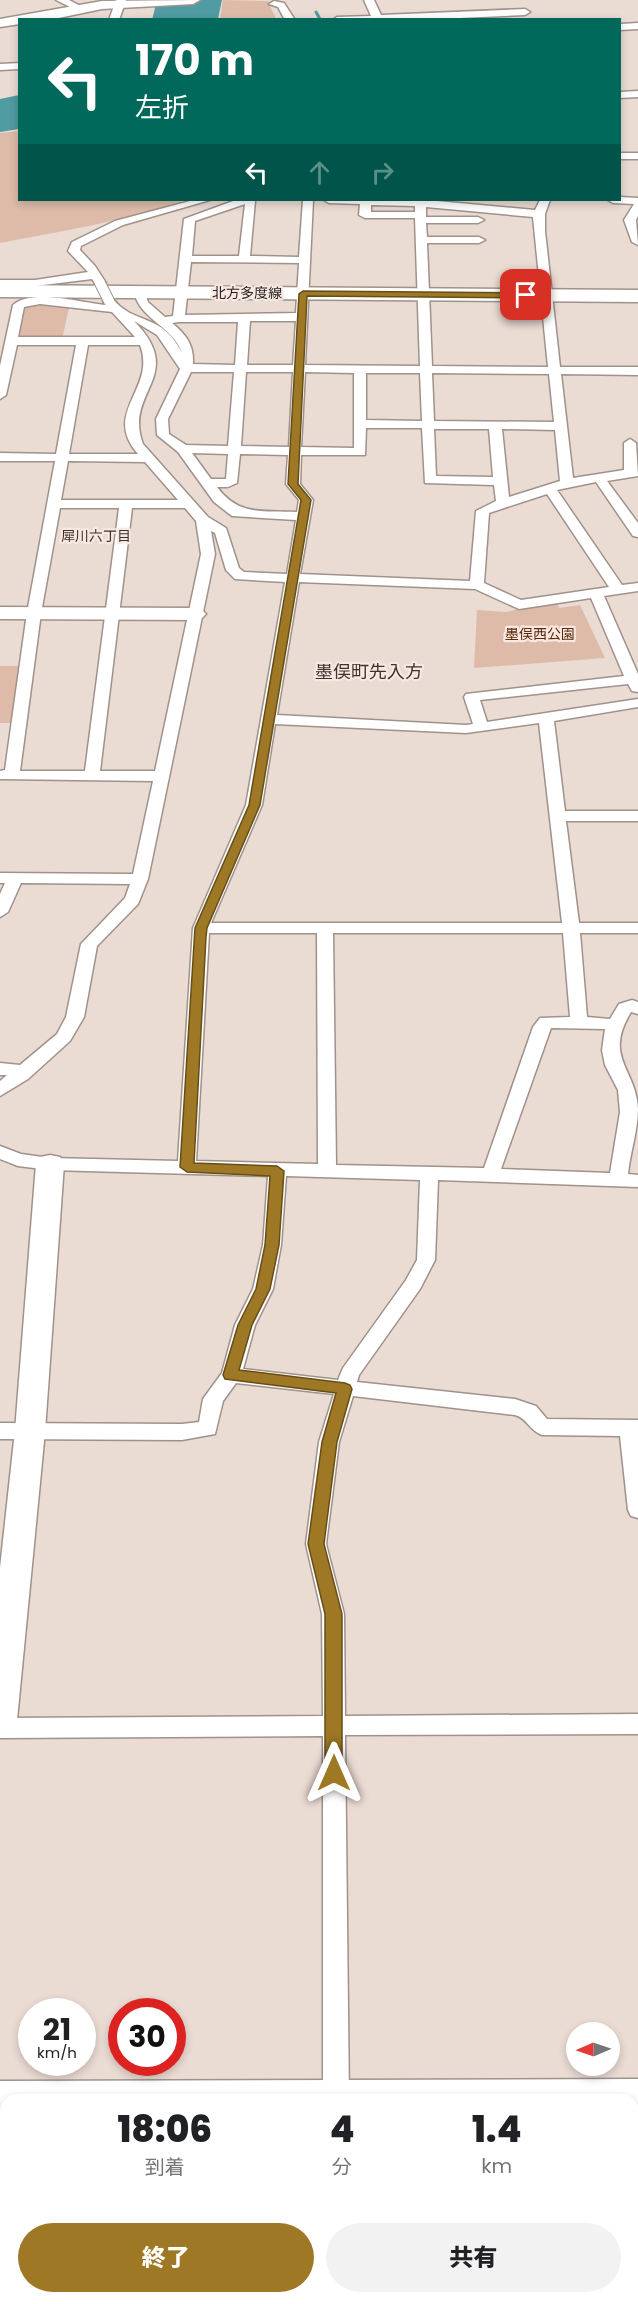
<!DOCTYPE html>
<html lang="ja">
<head>
<meta charset="utf-8">
<style>
	body { margin:0; font-family:Poppins,"Noto Sans JP",sans-serif; background:#f2f2f2; color:#202124; height:100vh; display:flex; flex-direction:column; font-size:22px; white-space:nowrap }
	* { box-sizing:border-box; margin:0 }
	p { font-size:20px; color:#757577 }
	.icon { flex:none; width:33px; height:33px; fill:none; stroke:currentColor; stroke-width:2; stroke-linecap:round; stroke-linejoin:round }
	.map { position:relative; flex:1; overflow:hidden }
	.sheet { position:absolute; left:0px; top:2094px; width:639px; height:210px; display:flex; flex-direction:column; background:#fff; border-radius:18px 18px 0 0; box-shadow:0 3px 9px #0003 }
	.sheet>* { flex:none }
	.banner { position:absolute; left:18px; top:18px; width:603px; height:183px; border-radius:0px; box-shadow:0 3px 9px #0003; background:#00695c; color:#fff; overflow:hidden }
	.needle { width:39px; rotate:268deg }
	.tools { position:absolute; left:566px; top:2022px; display:grid; gap:12px }
	.tools a { display:grid; place-items:center; width:54px; height:54px; border-radius:50%; background:#fff; box-shadow:0 3px 9px #0003; font-size:30px }
	.speed { position:absolute; left:18px; top:1998px; display:flex; gap:12px; font-size:30px; font-weight:700; text-align:center }
	.speed>* { display:grid; place-content:center; width:78px; height:78px; border-radius:50%; background:#fff; box-shadow:0 3px 9px #0003; line-height:1 }
	.speed small { font-size:15px; font-weight:400 }
	.speed .limit { border:9px solid #d22; background:#fff; color:#111 }
	.pin { position:absolute; display:grid; place-items:center; width:51px; height:51px; color:#fff; margin:-26px; border-radius:12px; box-shadow:0 3px 9px #0006 }
	.me { position:absolute; width:66px; margin:-33px; rotate:0deg; stroke-linejoin:round; filter:drop-shadow(0 0 4px #0008) }
	.turn { display:flex; align-items:center; gap:21px; height:126px; padding:0 18px; font-size:27px }
	.turn .icon { width:78px; height:78px; stroke-width:2.5 }
	.turn b { display:block; font-size:42px; line-height:51px }
	.lanes { display:flex; align-items:center; height:57px; padding:0 18px; background:#0003; justify-content:center; gap:30px; direction:ltr }
	.lanes .off { opacity:.35 }
	.eta { display:flex; justify-content:space-evenly; align-items:center; height:102px; text-align:center }
	.eta b { font-size:36px; font-weight:800; line-height:42px }
	.action { display:flex; gap:12px; margin-top:auto; padding:12px 18px }
	.action a { flex:1; height:69px; border-radius:36px; background:#9e7824; color:#fff; font-size:24px; font-weight:800; line-height:69px; text-align:center }
	.action a+a { background:#f2f2f2; color:#202124 }
	.map>svg:first-child { display:block }
	.green { fill:#debba9 }
	.water { fill:#519ba3 }
	.lines { fill:none; stroke-linecap:round; stroke-linejoin:round }
	.stream { stroke:#519ba3; stroke-width:3 }
	.street-casing { stroke:#9f928b; stroke-width:3 }
	.secondary-casing { stroke:#9f928b; stroke-width:3 }
	.primary-casing { stroke:#9f928b; stroke-width:3 }
	.street { fill:#fff; fill-rule:evenodd }
	.secondary { fill:#fff; fill-rule:evenodd }
	.primary { fill:#fff; fill-rule:evenodd }
	.street-bridge-casing { stroke:#9f928b; stroke-width:12; stroke-linecap:butt }
	.street-bridge { stroke:#fff; stroke-width:10 }
	.route { fill:#9e7824; stroke:#674e17; stroke-width:1.5 }
	.labels { text-anchor:middle; dominant-baseline:central; stroke-width:4.5; stroke-linejoin:round; paint-order:stroke }
	.far-street-label { font-size:14px; fill:#292320; stroke:#f7e8e1 }
	.far-neighbourhood-label { font-size:14px; fill:#3e332d; stroke:#f7e8e1 }
	.far-park-label { font-size:14px; fill:#5b2a09; stroke:#f7e8e1 }
	.quarter-label { font-size:18px; fill:#3e332d; stroke:#f7e8e1 }
</style>
</head>
<body>
<div class="map">
<svg width="638" height="2304" viewBox="0 0 638 2304">
	<rect width="100%" height="100%" fill="#eadbd3"/>
	<g class="green">
		<path d="M223,0l45,1 8,18 -56,1z"/>
		<path d="M19,131l1,69h165c-60,21 -123,31 -185,43v-110z"/>
		<path d="M24,304h23l22,4 -7,31h-46z"/>
		<path d="M556,601l3,7 21,-3 25,53 -131,10 3,-58 29,2z"/>
		<path d="M0,666h21l-10,57h-11z"/>
	</g>
	<g class="water">
		<path d="M157,0h65l-4,19 -66,1z"/>
		<path d="M19,95v34l-19,3v-33z"/>
	</g>
	<g class="lines">
		<path class="stream" d="M316,12l4,7"/>
		<defs>
			<g id="street">
				<path d="M56,0h13l15,8 -8,2z"/>
				<path d="M116,0h10l-7,20h-10z"/>
				<path d="M364,0h10l7,15 144,-6 5,3 -5,3 -109,5h-83l4,-3 34,-1z"/>
				<path d="M274,1l10,2 11,17h-10l-7,-13 -9,-3z"/>
				<path d="M638,23v6l-18,1v-6z"/>
				<path d="M20,63v6l-20,1v-6z"/>
				<path d="M638,91v6l-18,1v-6z"/>
				<rect x="620" y="153" width="18" height="6"/>
				<path d="M620,197l18,1v18l-2,4 2,25 -6,-3 -8,-22 10,-16 -21,-1 -5,-3h12z"/>
				<path d="M194,200h16l-87,25 -42,21 -1,4 15,16 11,17 -2,2h-8l-4,-6 -57,7h-35v-6h35l53,-8 -20,-21 4,-9 43,-21z"/>
				<path d="M236,200l19,1 -5,55 49,1 4,-57h10l-8,165 115,1 -5,-148h-50l-6,-3 1,-11 -31,-1 -5,-3h102l109,10 5,-10h10l-5,14v17l15,136h78v8l-77,-1 12,104 51,-8v-27l6,-4 6,4 2,33 -31,5 31,42v14l-5,-1 -37,-54 -39,8 65,95 16,-2v8l-34,5 34,78v18l-6,-1 -4,-7 -148,16 7,22 151,-23v8l-84,14 11,90h73v10h-72l13,102h59v10h-58l7,84 23,2 9,-15 13,-4 6,2v12l-7,-2c-28,46 5,56 7,97 0,21 -8,44 -10,65l10,1v12l-200,-7 -3,80 -15,29 -61,86 -2,7 158,17 21,7 11,13 91,1v98l-7,-2 -3,-6 -8,-74 -78,-1c-12,-4 -15,-17 -27,-20l-162,-19 -14,46 -13,102 18,70 1,102 293,-2v20l-293,1 4,365h-26v-364l-323,2v-20l323,-2 -1,-102 -16,-70 13,-102 15,-48 -98,-11 -13,18 -8,33 -33,6 -182,-1v-16l182,1 17,-2 4,-23 19,-26 13,-48 18,-36 10,-44 5,-69 -218,-6 -32,-4 -18,-7v-13l21,8 29,4 128,3 15,-233 53,-123 39,-223 -50,-3 -9,-9 -11,-37 -4,-2 4,23 -67,325 -10,25 -41,42 -13,71 -14,24 -42,38 -28,17v-15l7,-6h-7v-12l20,2 37,-31 9,-17 15,-73 44,-46 5,-14 -109,-1 -13,29 -8,5v-23l5,-11h-5v-10l133,1 20,-93 -153,-2v-8l5,-1 22,-157 28,-152h-55v-8l56,1 20,-109h-59l-11,50 -6,4v-33l13,-61c19,-17 69,-2 93,0l-3,-4 2,-2h8c20,26 49,13 69,54 -9,-27 -42,-33 -48,-61l2,-2h8l4,12 17,15 8,-1 11,-97zM245,204l-6,52h-47l3,-35zM371,205l44,1v6h-44zM426,207l107,10 15,150 -116,-1 -5,-123h52l6,-3 -6,-3h-52l-1,-14h52l6,-3 -6,-3h-52zM191,262l108,1 -3,50 -111,2zM40,304l72,8 23,25h-117l6,-30zM134,321l23,14 23,34 -24,50 1,16 21,17 36,50 18,14 64,4 -9,54 -43,-2 -5,-4 -13,-40 -18,-11 -65,-73c-20,-53 45,-68 -9,-123zM250,321h46l-3,44h-46zM179,322h59l-3,43 -42,-1c1,-18 -6,-29 -21,-41zM88,345h52c17,44 -39,67 -2,109h-69zM191,372h43l-6,74 -42,-1 -17,-11 -1,-15zM246,372h47l-4,75 -48,-1zM305,372l49,1v75l-53,-1zM366,373h54l2,48 -56,-1zM432,373l117,1 5,48 -120,-1zM366,428h56l3,55 69,2 2,16 -20,10 -6,70 -170,-7 13,-74 -13,-16 1,-29h64zM434,429h55l4,48 -57,-1zM502,429l53,1 5,51 -51,16zM192,453l36,1 -2,25h-15zM240,454l48,1 -2,29 13,16 -2,12c-33,-2 -58,5 -80,-25h11l9,-4zM68,461l77,1 33,38h-117zM547,494l62,93 -88,13 -37,-17 5,-70zM60,508h59l-34,263h-65l21,-158zM132,508h53l11,13 5,33 -46,217h-55zM299,582l176,7 44,20 72,-11 33,78 -158,18 -2,3 9,27 -7,1 -189,-10zM539,723l23,200h-351l51,-118 13,-81 191,9zM209,933h108l1,231 -122,-3zM333,933h230l7,84 -30,1 -7,9 -49,141 -148,-3zM551,1028l54,1 -3,21 3,15 13,25 2,22 -10,61 -109,-4zM286,1176l134,4 -3,80 -11,20 -63,88 -5,12 -95,-11 12,-44 18,-36 8,-44z"/>
				<rect x="324" y="2298" width="26" height="6"/>
			</g>
			<g id="secondary">
				<path d="M200,0l-7,4 -91,5 -53,11h-29v4l-20,3v-8l102,-18z"/>
				<path d="M0,607l195,1 7,2 4,4 -4,4 -7,2 -195,-1z"/>
				<path d="M50,1155l10,2 4,7 -19,267 -28,289 -5,10 -12,4v-166l15,-137 21,-267 4,-7z"/>
				<path d="M638,2079v36h-5v-15h-627v17h-6v-36z"/>
			</g>
			<path id="primary" d="M0,285l638,5v12l-638,-5z"/>
		</defs>
		<use href="#street" class="street-casing"/>
		<use href="#secondary" class="secondary-casing"/>
		<use href="#primary" class="primary-casing"/>
		<use href="#street" class="street"/>
		<use href="#secondary" class="secondary"/>
		<use href="#primary" class="primary"/>
		<defs>
			<path id="street-bridge" d="M100,283l9,18"/>
		</defs>
		<use href="#street-bridge" class="street-bridge-casing"/>
		<use href="#street-bridge" class="street-bridge"/>
	</g>
	<path class="route" d="M303,291l223,2 4,2 -4,3 -219,-2 -9,188 13,16 -51,305 -53,123 -1,9 -12,226 83,3 7,5 -5,74 -9,44 -18,36 -13,45 106,13 5,2 2,4 -15,53 -13,102 18,70v159l-2,5 -6,2 -6,-2 -3,-5v-159l-17,-70 14,-102 14,-49 -111,-14 -2,-4 15,-50 18,-36 9,-44 5,-69 -83,-4 -7,-5 15,-239 54,-123 52,-305 -13,-16 11,-190z"/>
	<g class="labels">
		<g class="far-street-label">
			<text x="247" y="293">北方多度線</text>
		</g>
		<g class="far-neighbourhood-label">
			<text x="96" y="536">犀川六丁目</text>
		</g>
		<g class="far-park-label">
			<text x="540" y="634">墨俣西公園</text>
		</g>
		<g class="quarter-label">
			<text x="369" y="671">墨俣町先入方</text>
		</g>
	</g>
</svg>
<div class="tools">
<a><svg class="needle" viewBox="-14 -14 28 28"><path d="M0-13l5 13h-10z" fill="#e53935"/><path d="M0 13l5-13h-10z" fill="#757577"/></svg></a>
</div>
<div class="speed"><div>21<small>km/h</small></div><div class="limit">30</div></div>
<div class="pin" style="left:526px;top:295px;background:#d93025"><svg class="icon" aria-label="arrive" viewBox="0 0 24 24"><path d="M6 21V4h12l-3 4 3 4H6"/></svg></div>
<svg class="me" style="left:334px;top:1773px" viewBox="-20 -20 40 40"><path d="M0-17L14 15 0 8-14 15z" fill="#9e7824" stroke="#fff" stroke-width="4"/></svg>
<div class="banner">
<div class="turn"><svg class="icon" aria-label="left" viewBox="0 0 24 24"><path d="M17 20v-9H6M10 6l-5 5 5 5"/></svg><div><b>170 m</b>左折</div></div>
<div class="lanes"><svg class="icon" aria-label="left" viewBox="0 0 24 24"><path d="M17 20v-9H6M10 6l-5 5 5 5"/></svg><svg class="icon off" aria-label="ahead" viewBox="0 0 24 24"><path d="M12 20V5M6 11l6-6 6 6"/></svg><svg class="icon off" aria-label="right" viewBox="0 0 24 24"><path d="M7 20v-9h11M14 6l5 5-5 5"/></svg></div>
</div>
<section class="sheet">
<div class="eta">
<div><b>18:06</b><p>到着</p></div>
<div><b>4</b><p>分</p></div>
<div><b>1.4</b><p>km</p></div>
</div>
<div class="action"><a>終了</a><a>共有</a></div>
</section>
</div>
</body>
</html>
